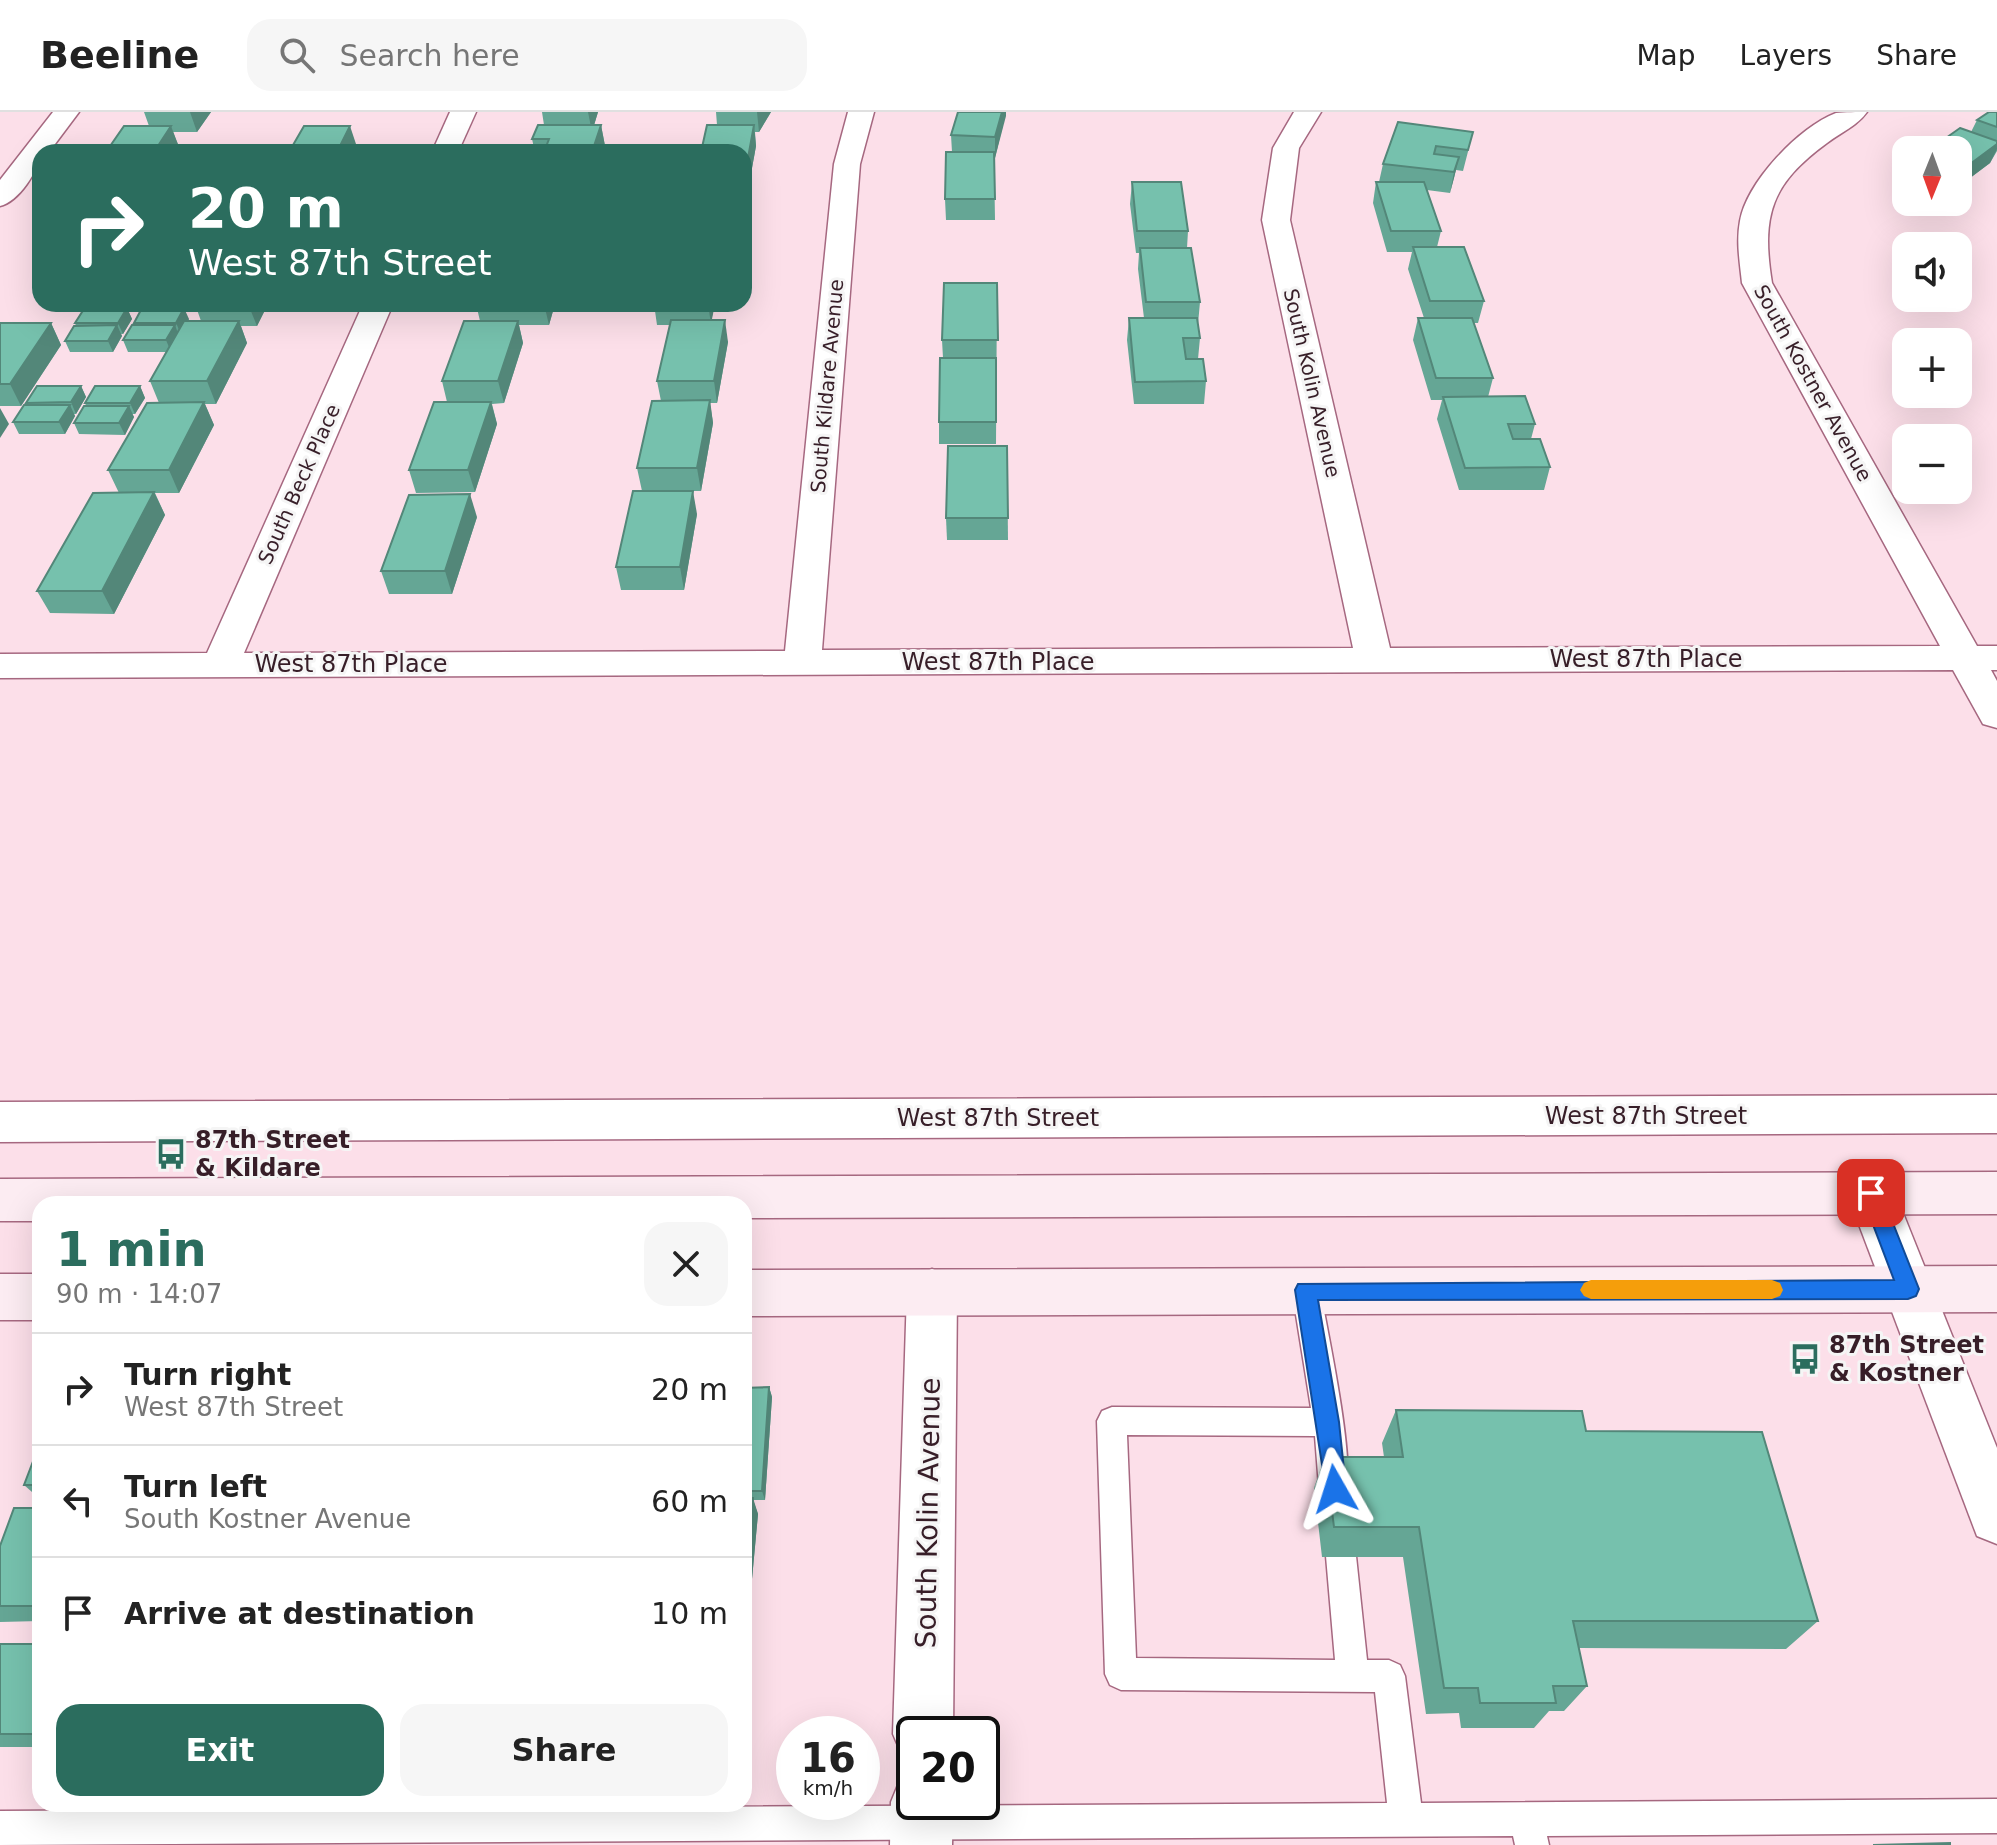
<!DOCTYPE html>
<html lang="en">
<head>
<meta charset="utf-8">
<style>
	body { margin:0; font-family:"DejaVu Sans",sans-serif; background:#f6f6f6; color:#222; height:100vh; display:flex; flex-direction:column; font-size:30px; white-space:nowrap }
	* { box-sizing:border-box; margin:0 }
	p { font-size:26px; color:#767676 }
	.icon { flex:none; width:44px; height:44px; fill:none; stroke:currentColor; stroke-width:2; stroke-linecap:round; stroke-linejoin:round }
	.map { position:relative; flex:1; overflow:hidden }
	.panel { position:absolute; left:32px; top:1084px; width:720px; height:616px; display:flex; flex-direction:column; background:#fff; border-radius:24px; box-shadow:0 8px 32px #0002 }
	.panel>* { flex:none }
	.top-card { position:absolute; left:32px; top:32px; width:720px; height:168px; border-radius:24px; box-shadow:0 8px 32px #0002; background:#2b6d5e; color:#fff; overflow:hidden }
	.needle { width:52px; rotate:181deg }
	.controls { position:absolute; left:1892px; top:24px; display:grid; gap:16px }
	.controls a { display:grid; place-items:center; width:80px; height:80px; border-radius:16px; background:#fff; box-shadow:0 8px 32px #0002; font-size:40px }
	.speed { position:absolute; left:776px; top:1604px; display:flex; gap:16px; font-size:40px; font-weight:700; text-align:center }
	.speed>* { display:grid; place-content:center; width:104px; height:104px; border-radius:50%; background:#fff; box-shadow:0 8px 32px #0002; line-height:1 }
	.speed small { font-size:20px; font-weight:400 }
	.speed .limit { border:4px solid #111; border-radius:12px; background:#fff; color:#111 }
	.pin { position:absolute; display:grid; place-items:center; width:68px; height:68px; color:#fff; margin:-34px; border-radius:16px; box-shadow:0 4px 12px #0006 }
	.me { position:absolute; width:88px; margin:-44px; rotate:354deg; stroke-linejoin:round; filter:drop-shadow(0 0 6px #0008) }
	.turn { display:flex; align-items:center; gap:28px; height:168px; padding:0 24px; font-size:36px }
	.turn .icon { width:104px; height:104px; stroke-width:2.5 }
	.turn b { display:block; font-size:56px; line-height:68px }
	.round { display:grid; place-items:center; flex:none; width:84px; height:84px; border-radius:24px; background:#f6f6f6 }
	.head { display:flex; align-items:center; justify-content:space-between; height:136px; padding:0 24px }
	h1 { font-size:48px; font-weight:800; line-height:60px; color:#2b6d5e }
	.cta { display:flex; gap:16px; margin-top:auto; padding:16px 24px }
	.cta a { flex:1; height:92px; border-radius:24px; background:#2b6d5e; color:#fff; font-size:32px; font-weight:800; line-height:92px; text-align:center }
	.cta a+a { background:#f6f6f6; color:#222 }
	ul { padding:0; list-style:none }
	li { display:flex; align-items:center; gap:24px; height:112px; padding:0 24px; border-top:2px solid #e0e0e0 }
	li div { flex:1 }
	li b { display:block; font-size:30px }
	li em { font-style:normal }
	header { display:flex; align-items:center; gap:48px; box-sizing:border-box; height:112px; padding:0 40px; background:#fff; border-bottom:2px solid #e0e0e0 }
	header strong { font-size:38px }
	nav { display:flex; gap:44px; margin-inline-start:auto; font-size:28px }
	.search { width:560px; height:72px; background:#f6f6f6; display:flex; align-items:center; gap:20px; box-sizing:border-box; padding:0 28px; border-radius:24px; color:#767676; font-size:30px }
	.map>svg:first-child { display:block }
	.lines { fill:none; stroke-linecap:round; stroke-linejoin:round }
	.service-casing { stroke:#a66880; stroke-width:3 }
	.minor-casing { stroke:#a66880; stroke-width:3 }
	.secondary-casing { stroke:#a66880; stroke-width:3 }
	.service { fill:#fff; fill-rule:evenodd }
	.minor { fill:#fff; fill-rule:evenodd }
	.secondary { fill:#fcecf2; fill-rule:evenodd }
	.wall { fill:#65a695 }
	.shaded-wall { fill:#538779 }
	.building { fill:#76c1ad; stroke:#538779; stroke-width:2 }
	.route { fill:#1a73e8; stroke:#114b97; stroke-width:2 }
	.slow { fill:#f59e0b }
	.labels { text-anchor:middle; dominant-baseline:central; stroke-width:6; stroke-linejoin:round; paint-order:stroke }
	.far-street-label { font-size:20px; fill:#371e28; stroke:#f5f5f5 }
	.street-label { font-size:24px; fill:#371e28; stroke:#f5f5f5 }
	.poi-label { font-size:24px; font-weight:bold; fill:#371e28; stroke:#f5f5f5; text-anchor:start }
	.near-street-label { font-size:28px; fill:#371e28; stroke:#f5f5f5 }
</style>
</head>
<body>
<header>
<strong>Beeline</strong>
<div class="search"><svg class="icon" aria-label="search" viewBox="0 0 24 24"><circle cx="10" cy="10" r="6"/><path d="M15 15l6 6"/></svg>Search here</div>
<nav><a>Map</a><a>Layers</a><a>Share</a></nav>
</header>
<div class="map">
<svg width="1997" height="1733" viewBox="0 0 1997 1733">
	<rect width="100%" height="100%" fill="#fcdfe9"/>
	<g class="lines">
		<defs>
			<path id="service" d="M1306,1166l10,3 4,9c7,39 37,177 25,207l-11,4 -11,-4 -4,-10 -4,-51 -188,-1 9,223 199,2 -9,-104 4,-11 11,-4 11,4 4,11 11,104h22l11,5 5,11 16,127 576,-4v34l-450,3 2,9h-34l-2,-9 -1513,9v-34l1387,-8 -12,-111 -254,-2 -11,-5 -5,-11 -8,-253 5,-10 10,-4 199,1 -19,-118 4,-9z"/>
			<g id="minor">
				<path d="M53,0h26l-30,40h-9c0,18 -22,50 -40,54v-26z"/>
				<path d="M450,0h26l-18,40h-26z"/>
				<path d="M848,0h26l-14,52 -38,486 531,-2 -91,-428 11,-72 21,-36h27l-22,36 -9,72 100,428 550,-2 -198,-363c-2,-20 -6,-41 -2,-62 7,-39 59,-94 96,-108 8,-1 22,-1 31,-1 -9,13 -27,21 -40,31 -56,41 -66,72 -55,140l205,363h20v24h-6l6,11v47l-14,-4 -30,-54 -1953,8v-24l207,-1 156,-349h30l-149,349 541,-2 49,-487z"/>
				<path d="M1997,983v38l-1997,9v-40z"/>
				<path d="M1871,1060l17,6 7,15 102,255v96l-20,-8 -130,-343 7,-15z"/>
				<path d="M932,1157l18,7 7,16 -4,442h-39v26l-12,-5 -9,-21 14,-442 7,-16z"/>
				<path d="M914,1663v27h39l-1,43h-62l1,-43 9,-22z"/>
			</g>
			<g id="secondary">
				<path d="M1997,1060v42l-1253,4v-14h-704v17h-40v-42z"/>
				<path d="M1997,1154v46l-1253,4v-46z"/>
				<rect x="0" y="1162" width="40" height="46"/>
			</g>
		</defs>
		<use href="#service" class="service-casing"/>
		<use href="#minor" class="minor-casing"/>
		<use href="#secondary" class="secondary-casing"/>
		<use href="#service" class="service"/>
		<use href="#minor" class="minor"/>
		<use href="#secondary" class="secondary"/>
	</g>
	<g class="wall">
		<path d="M144,0h67l-14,20h-24l6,15 -3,5h-70l43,-26z"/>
		<path d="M542,0h56l-4,13h7l4,21 -2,6h-68l-3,-13 12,-14z"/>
		<path d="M716,0h55l-12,20h-4l1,14 -8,44h-4v-38l-27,-27z"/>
		<path d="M958,0h48l-11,46h-1l1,62h-49l-1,-21 7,-47 -1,-17z"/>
		<path d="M1997,0v39l-7,12 -32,24v-37l13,-18 6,-12z"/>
		<path d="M1473,20l-10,39 -7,-1 -6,23 -23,-3 14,41 -4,16 47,54 -6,22h-5l20,55 -5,19 47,27 -4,15 19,28 -6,23h-85l-22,-71 5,-19h-11l-18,-60 5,-22h6l-16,-49 4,-17h-25l-14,-49 3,-21h3l4,-18z"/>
		<path d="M1132,70l56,49 -1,17 13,54 -2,22 2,14 -2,21 8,22 -2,23h-70l-7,-64 2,-22h15l-6,-49 1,-16h-3l-6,-49z"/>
		<path d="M997,171l-1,161h-57v-22l4,-64 -1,-18z"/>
		<path d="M195,192h73l-11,22h-16l6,17 -31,61h-11l9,21 -35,68h-24l10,22 -51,99 -64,-1 -13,-22 82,-98 -11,-23 51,-67 -9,-22 17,-29h-39l-5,-12 12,-15 -1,-2 55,-4 -1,2h13z"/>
		<path d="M476,192h79l-6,21h-30l4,18 -19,60 -12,1 5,20 -22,68 -59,1 -7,-23 38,-68 -5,-21 38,-60z"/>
		<path d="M654,192h61l-4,16 17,22 -11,61h-7l3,20 -12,68h-59l-5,-23 24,-67 -4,-20 13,-56h-13z"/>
		<path d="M127,196l5,11 -9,15h-2l1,2 -9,16h-43l-5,-11 11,-15 -1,-3z"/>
		<path d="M0,211h51l10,22 -40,61h-21z"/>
		<path d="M81,274l5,11 -10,17h-2l1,2 -10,18h-46l-6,-12 14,-17 -1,-2z"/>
		<path d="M140,274l5,12 -10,16h-3l2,3 -9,18 -46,-1 -5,-11 12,-17 -1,-3z"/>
		<path d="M1007,334l1,94h-61l-1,-22z"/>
		<path d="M697,402l-13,76h-63l-5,-23z"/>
		<path d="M477,405l-25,77h-63l-8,-23z"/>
		<path d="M769,1275l3,10 -7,103h-12l5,14 -11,119h-3v-245z"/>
		<path d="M1396,1298l190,21 232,190 -32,28 -207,-1 8,38 -23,25h-15l-15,17h-73l-2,-15 -33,1 -23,-157h-81l-8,-69 11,-31h59l-2,-14z"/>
		<path d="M40,1331v56l-16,-14z"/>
		<path d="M40,1396v113l-40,1v-76z"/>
		<rect x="0" y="1532" width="40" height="103"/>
	</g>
	<g class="shaded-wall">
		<path d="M190,0h21l-14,20z"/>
		<path d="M588,0h10l-6,20z"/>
		<path d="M757,0h14l-12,20z"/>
		<path d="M1002,0h4v4l-11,42v-21z"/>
		<path d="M601,13l4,21 -2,6h-11z"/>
		<path d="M754,13l2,21 -8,44 -2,-21z"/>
		<path d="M171,14l8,21 -3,5h-22z"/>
		<path d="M350,14l7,21 -3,5h-17z"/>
		<path d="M1997,32v5l-7,14 -32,24v-14z"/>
		<path d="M1459,45l-5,21 -4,15 4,-21z"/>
		<path d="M248,192h20l-11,22z"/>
		<path d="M544,192h11l-6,21z"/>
		<path d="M708,192h7l-4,20z"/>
		<path d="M127,196l5,11 -9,15 -5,-11z"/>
		<path d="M184,196l5,11 -8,15 -5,-11z"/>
		<path d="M725,208l3,22 -11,61 -3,-22z"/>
		<path d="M239,209l8,22 -31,61 -9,-23z"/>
		<path d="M518,209l5,22 -19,60 -6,-22z"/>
		<path d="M51,211l10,22 -40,61 -11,-22z"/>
		<path d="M117,213l5,11 -9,16 -5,-11z"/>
		<path d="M175,213l4,11 -8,16 -5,-12z"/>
		<path d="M81,274l5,11 -10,17 -5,-12z"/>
		<path d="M140,274l5,12 -10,16 -5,-11z"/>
		<path d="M710,288l3,23 -12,68 -4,-23z"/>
		<path d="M204,290l10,23 -35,68 -10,-23z"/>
		<path d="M491,290l6,22 -22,68 -7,-22z"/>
		<path d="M70,293l5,11 -10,18 -6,-12z"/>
		<path d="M129,294l5,11 -9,18 -6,-12z"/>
		<path d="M0,296l9,16 -9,14z"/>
		<path d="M693,379l4,23 -13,76 -4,-23z"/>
		<path d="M154,380l11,23 -51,99 -12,-23z"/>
		<path d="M470,382l7,23 -25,77 -7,-23z"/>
		<path d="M769,1275l3,10 -7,103 -3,-9z"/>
		<path d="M753,1386l5,16 -11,119 -3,-10v-26z"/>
		<path d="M749,1552l3,7 -8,88v-39z"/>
	</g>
	<g class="building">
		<path d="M958,0h44l-7,25 -44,-2z"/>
		<path d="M1989,0h8v15l-20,-7z"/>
		<path d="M1398,10l75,10 -5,18 -32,-4 -2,8 25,3 -5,15 -71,-8z"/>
		<path d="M538,13h63l-9,27h-48l5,-13h-17z"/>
		<path d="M707,13h47l-8,44h-2v-17h-43z"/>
		<path d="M124,14h47l-17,26h-48z"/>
		<path d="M304,14h46l-13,26h-48z"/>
		<path d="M1960,16l37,13v3l-39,29v-23h-29z"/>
		<path d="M946,40h48l1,47h-50z"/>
		<path d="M1132,70h49l7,49h-51z"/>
		<path d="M1376,70h48l17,49h-50z"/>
		<path d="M1413,135h51l20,54h-54z"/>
		<path d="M1140,136h51l9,54h-54z"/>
		<path d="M944,171h53l1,57h-56z"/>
		<path d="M127,196l-9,15h-43l9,-14z"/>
		<path d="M142,196h42l-8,15h-42z"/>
		<path d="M1129,206h68l3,20h-17l3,21h17l3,22 -71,1z"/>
		<path d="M1418,206h54l21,60h-57z"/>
		<path d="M671,208h54l-11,61h-57z"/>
		<path d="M184,209h55l-32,60h-57z"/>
		<path d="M464,209h54l-20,60h-56z"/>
		<path d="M0,211h51l-41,61h-10z"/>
		<path d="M117,213l-9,16h-43l9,-15z"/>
		<path d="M132,213h43l-9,15h-43z"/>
		<path d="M940,246h56v64h-57z"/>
		<path d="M37,274h44l-10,16 -45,1z"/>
		<path d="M95,274h45l-10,17h-45z"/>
		<path d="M1525,284l10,28h-27l5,15h27l10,28 -85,1 -22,-71z"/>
		<path d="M710,288l-13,68h-60l15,-67z"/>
		<path d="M204,290l-35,68h-61l39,-67z"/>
		<path d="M434,290h57l-23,68h-59z"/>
		<path d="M24,293h46l-11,17h-46z"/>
		<path d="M84,294h45l-10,17h-45z"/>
		<path d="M948,334h59l1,72h-62z"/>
		<path d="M633,379h60l-13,76h-64z"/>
		<path d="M154,380l-52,99h-65l56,-98z"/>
		<path d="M470,382l-25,77h-64l28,-76z"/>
		<path d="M769,1275l-7,104h-18v-103z"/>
		<path d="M1396,1298l186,1 4,20 176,1 56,189h-245l14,65h-34l3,17h-76l-2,-15h-34l-25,-161h-85l-9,-70h78z"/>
		<path d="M40,1331v42h-16z"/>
		<path d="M744,1386h9l-9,99z"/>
		<path d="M14,1396h26v98h-40v-60z"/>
		<rect x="0" y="1532" width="40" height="90"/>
		<path d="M744,1552h5l-5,56z"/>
		<path d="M1950,1731v2h-77z"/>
	</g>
	<path class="route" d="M1871,1073l10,8 38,96 -3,7 -8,3 -590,1 21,122 7,67 -3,8 -8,3 -8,-3 -32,-207 3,-6 596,-4 -33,-87z"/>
	<path class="slow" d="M1591,1168h181l8,3 3,7 -3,6 -8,3h-181l-7,-3 -4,-6 4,-7z"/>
	<defs>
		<symbol id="bus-bare" viewBox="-9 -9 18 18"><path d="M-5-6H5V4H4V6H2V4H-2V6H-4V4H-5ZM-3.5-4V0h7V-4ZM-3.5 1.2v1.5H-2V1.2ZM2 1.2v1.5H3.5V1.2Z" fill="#2b6d5e" stroke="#f5f5f5" stroke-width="2.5" paint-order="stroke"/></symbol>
	</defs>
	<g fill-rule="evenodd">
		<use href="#bus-bare" x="149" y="1020" width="44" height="44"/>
		<use href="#bus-bare" x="1783" y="1225" width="44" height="44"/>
	</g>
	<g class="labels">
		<g class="far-street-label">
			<text transform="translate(1312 271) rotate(77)">South Kolin Avenue</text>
			<text transform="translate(1813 271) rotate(61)">South Kostner Avenue</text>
			<text transform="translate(827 274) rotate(-85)">South Kildare Avenue</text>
			<text transform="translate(299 372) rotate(-66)">South Beck Place</text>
		</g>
		<g class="street-label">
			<text x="1646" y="547">West 87th Place</text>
			<text x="998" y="550">West 87th Place</text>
			<text x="351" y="552">West 87th Place</text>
			<text x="1646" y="1004">West 87th Street</text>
			<text x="998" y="1006">West 87th Street</text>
		</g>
		<g class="poi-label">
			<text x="195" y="1028">87th Street<tspan x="195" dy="28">&amp; Kildare</tspan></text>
			<text x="1829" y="1233">87th Street<tspan x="1829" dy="28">&amp; Kostner</tspan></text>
		</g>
		<g class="near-street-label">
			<text transform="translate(928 1401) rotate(-89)">South Kolin Avenue</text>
		</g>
	</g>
</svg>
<div class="controls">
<a><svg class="needle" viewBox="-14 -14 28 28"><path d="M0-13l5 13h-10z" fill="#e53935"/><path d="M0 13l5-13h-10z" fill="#767676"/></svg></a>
<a><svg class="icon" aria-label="sound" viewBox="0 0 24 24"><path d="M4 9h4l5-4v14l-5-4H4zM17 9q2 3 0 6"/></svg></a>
<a>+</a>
<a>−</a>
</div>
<div class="speed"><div>16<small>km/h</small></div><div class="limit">20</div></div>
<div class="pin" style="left:1871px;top:1081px;background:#d93025"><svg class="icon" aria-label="arrive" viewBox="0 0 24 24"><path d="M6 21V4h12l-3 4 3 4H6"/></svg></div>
<svg class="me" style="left:1335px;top:1377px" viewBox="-20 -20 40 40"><path d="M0-17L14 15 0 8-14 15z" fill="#1a73e8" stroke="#fff" stroke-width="4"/></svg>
<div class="top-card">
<div class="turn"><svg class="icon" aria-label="right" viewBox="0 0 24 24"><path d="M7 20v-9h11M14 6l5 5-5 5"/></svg><div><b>20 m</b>West 87th Street</div></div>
</div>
<section class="panel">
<div class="head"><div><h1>1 min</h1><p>90 m · 14:07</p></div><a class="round"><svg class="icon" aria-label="close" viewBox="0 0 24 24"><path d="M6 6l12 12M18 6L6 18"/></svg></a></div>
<ul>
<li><svg class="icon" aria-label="right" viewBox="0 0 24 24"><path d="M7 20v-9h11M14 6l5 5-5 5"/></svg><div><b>Turn right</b><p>West 87th Street</p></div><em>20 m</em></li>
<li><svg class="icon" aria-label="left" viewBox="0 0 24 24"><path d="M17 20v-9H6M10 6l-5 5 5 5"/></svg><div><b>Turn left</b><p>South Kostner Avenue</p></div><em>60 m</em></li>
<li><svg class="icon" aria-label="arrive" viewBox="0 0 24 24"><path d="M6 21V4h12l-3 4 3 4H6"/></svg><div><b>Arrive at destination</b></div><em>10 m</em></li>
</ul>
<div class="cta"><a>Exit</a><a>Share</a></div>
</section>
</div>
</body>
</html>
